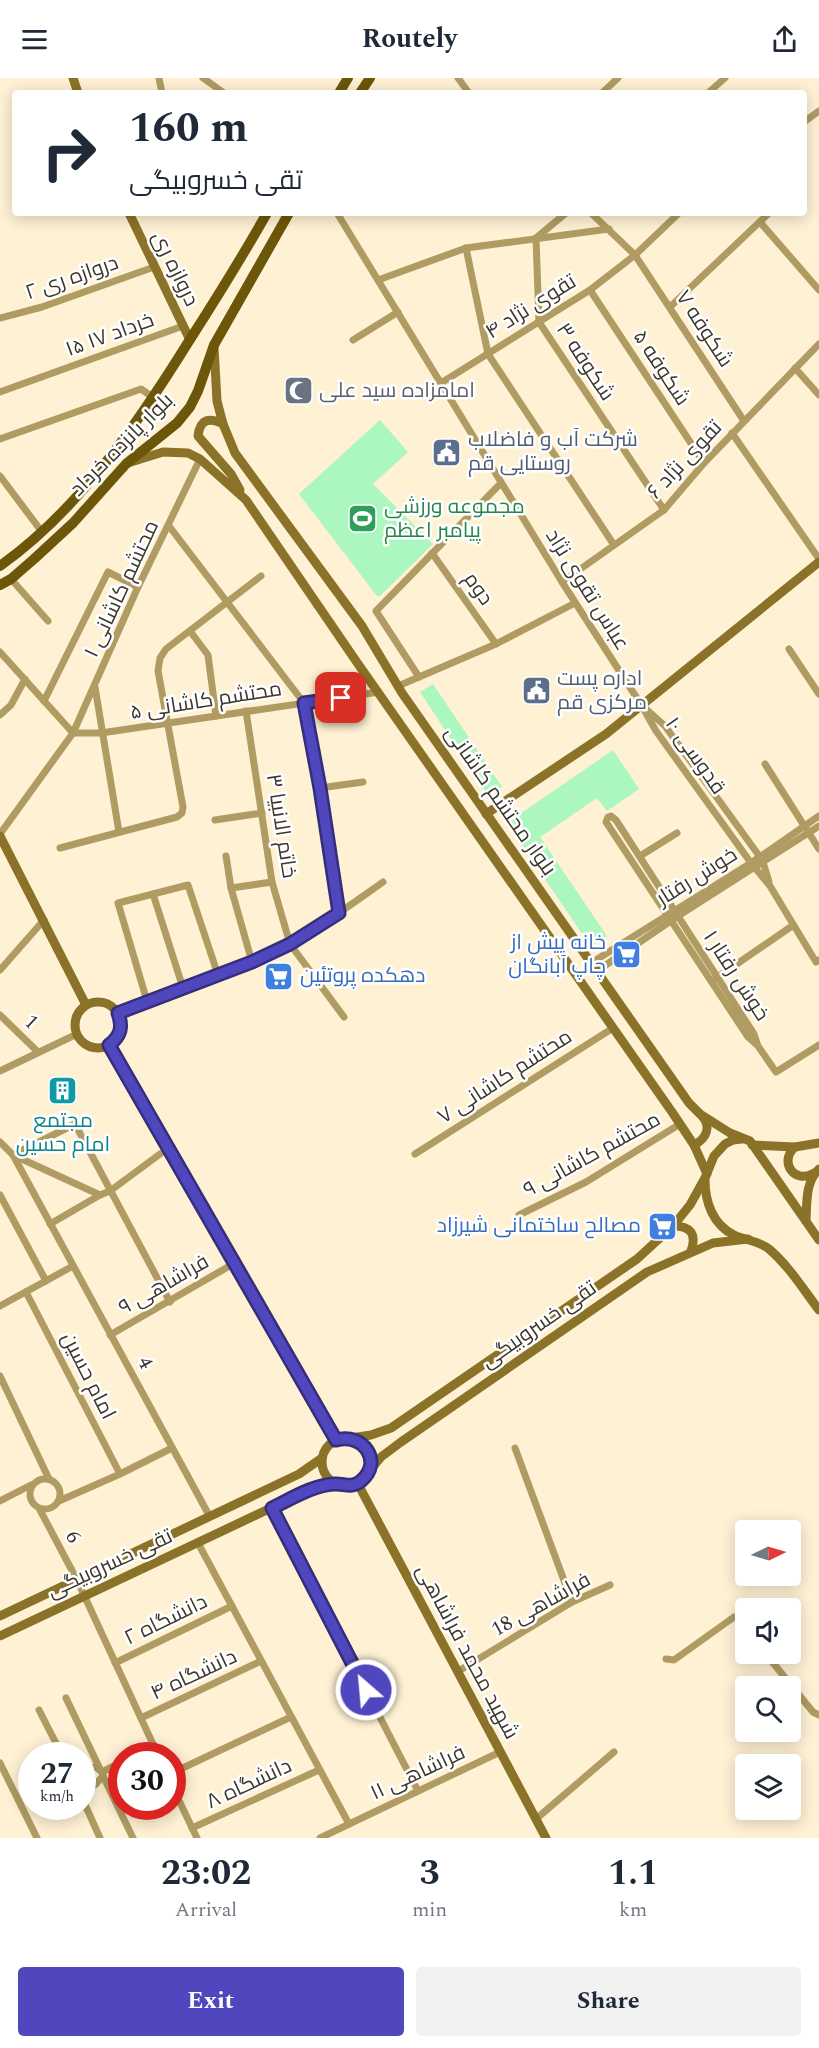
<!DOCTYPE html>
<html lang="en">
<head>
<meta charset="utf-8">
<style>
	body { margin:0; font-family:Spectral,Cairo,serif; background:#f2f2f3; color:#1f2937; height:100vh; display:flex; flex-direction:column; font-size:22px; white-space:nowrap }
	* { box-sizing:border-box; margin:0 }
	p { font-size:20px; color:#747a83 }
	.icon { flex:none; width:33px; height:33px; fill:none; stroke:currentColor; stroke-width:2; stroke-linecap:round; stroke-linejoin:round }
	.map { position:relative; height:1760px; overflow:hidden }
	.panel { display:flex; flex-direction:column; background:#fff; flex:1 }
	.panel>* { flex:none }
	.top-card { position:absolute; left:12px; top:12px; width:795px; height:126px; border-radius:6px; box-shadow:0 3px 15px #0003; background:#fff; color:#1f2937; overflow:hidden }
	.needle { width:39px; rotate:85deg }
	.controls { position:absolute; left:735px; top:1442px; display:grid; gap:12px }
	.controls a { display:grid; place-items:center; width:66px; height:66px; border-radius:6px; background:#fff; box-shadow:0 3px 15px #0003; font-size:30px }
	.speed { position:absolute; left:18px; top:1664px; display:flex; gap:12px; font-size:30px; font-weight:700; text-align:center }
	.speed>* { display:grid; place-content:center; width:78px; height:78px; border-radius:50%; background:#fff; box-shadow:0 3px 15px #0003; line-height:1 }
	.speed small { font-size:15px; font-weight:400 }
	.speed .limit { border:9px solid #d22; background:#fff; color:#111 }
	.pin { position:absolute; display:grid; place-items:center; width:51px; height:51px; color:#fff; margin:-26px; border-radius:12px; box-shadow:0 3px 9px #0006 }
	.me { position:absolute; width:66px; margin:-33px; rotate:333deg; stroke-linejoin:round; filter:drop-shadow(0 0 4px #0008) }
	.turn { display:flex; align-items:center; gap:21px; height:126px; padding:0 18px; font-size:27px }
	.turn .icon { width:78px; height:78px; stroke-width:2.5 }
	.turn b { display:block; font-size:42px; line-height:51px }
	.eta { display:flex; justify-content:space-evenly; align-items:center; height:102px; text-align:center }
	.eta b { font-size:36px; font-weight:700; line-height:42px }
	.button { display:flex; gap:12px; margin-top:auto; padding:12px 18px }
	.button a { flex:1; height:69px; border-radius:6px; background:#5046bd; color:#fff; font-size:24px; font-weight:700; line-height:69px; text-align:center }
	.button a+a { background:#f2f2f3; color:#1f2937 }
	header { display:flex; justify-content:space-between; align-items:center; height:78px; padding:0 18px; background:#fff; font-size:27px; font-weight:700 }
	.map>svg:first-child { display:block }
	.green { fill:#acf6c0 }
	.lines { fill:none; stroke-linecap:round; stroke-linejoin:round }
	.minor { stroke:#b09c62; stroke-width:7 }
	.secondary { stroke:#8a7228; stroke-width:9 }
	.primary { stroke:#6b5609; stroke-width:10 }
	.route-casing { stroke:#342e7b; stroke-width:15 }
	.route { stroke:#5046bd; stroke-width:10 }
	.labels { text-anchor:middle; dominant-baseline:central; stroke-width:5; stroke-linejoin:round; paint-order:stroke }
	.street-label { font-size:21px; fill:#3c372c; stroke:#fff }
	.worship-label { font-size:21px; fill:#5b616d; stroke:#fff; text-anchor:start }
	.service-label { font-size:21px; fill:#4e5e75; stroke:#fff; text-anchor:start }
	.leisure-label { font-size:21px; fill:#27864d; stroke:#fff; text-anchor:start }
	.shop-label { font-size:21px; fill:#366cbe; stroke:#fff; text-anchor:end }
	.culture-label { font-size:21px; fill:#0d838f; stroke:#fff }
</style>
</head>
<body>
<header><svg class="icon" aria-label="menu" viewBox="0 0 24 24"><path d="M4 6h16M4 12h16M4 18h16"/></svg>Routely<svg class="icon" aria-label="share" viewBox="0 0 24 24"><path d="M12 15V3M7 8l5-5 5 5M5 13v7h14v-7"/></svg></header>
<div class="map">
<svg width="819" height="1760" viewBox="0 0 819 1760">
	<rect width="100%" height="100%" fill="#fef1d4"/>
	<g class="green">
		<path d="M380,342l28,32 -35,32 60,60 -53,52h-3l-78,-102z"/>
		<path d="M433,606l69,103 -10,5 -7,-1 -65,-99z"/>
		<path d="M613,672l26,39 -32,22 -10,-13 -57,39 67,99 -16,11 -84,-124z"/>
	</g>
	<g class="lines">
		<g class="minor">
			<path d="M159,0l3,15"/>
			<path d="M203,0l21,15"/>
			<path d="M458,0l11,15"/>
			<path d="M602,15l16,-15"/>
			<path d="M708,15l17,-15"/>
			<path d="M804,44l15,-11"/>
			<path d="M337,135l225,369 80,124 14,25 95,132 19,23 46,76 3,-2"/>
			<path d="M566,135l-30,25 3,84 125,188"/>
			<path d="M591,135l44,42 109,166"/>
			<path d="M760,144l59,68"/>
			<path d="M466,170l22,106 126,191"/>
			<path d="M378,202l88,-32 143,-19"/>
			<path d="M590,212l114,173"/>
			<path d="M670,229l99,-94"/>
			<path d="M0,240l42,-11 112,-40"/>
			<path d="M353,262l45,-28"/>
			<path d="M795,290l24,27"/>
			<path d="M441,305l149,-93 45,-35 44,-42"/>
			<path d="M0,314l183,-66"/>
			<path d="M732,355l87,126"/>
			<path d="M0,361l141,-50 13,9"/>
			<path d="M0,398l42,56"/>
			<path d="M169,448l135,177 16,85 19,125"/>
			<path d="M432,475l64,91"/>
			<path d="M11,501l37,42"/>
			<path d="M562,504l102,-72 40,-47 115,-119"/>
			<path d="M190,553l18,24 8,61"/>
			<path d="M789,571l30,45"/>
			<path d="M0,574l73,81"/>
			<path d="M419,599l-43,-66 125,-128"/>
			<path d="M398,608l98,-42 79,-41"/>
			<path d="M95,609l24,145"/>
			<path d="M44,623l64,-129 30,15"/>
			<path d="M646,631l19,17 95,131 3,5 6,20"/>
			<path d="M246,633l26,171 18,62 54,73"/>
			<path d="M0,637l11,-10 14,-26"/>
			<path d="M73,655h28l278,-41"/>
			<path d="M765,686l54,85"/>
			<path d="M320,710l43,-6"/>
			<path d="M215,742l47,-7"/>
			<path d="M0,756l73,-101 65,-146 62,-128"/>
			<path d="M60,770l117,-31 5,-4 1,-6 -25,-136 2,-13 6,-9 95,-73"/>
			<path d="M226,778l5,32 21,74"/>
			<path d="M640,778l37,-23"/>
			<path d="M231,810l41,-6"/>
			<path d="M153,816l30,94"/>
			<path d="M591,885l160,-100 68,-47"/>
			<path d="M0,892l44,-50"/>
			<path d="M597,893l81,-55 141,-90"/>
			<path d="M715,901l77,-53"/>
			<path d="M147,923l-29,-98 70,-18 30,90"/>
			<path d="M118,935c56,-23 118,-40 172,-69 32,-18 62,-40 93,-62"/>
			<path d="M0,937l38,37"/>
			<path d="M758,968l-4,-12 -138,-214 -5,-4 -3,1 -2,5 142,215 10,9 18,26 43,-27"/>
			<path d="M0,993l77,-37"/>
			<path d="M0,1064l13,13 62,-31 95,178"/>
			<path d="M415,1076l198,-126"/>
			<path d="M13,1077l197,362"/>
			<path d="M13,1077l87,40 10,-4 50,-37"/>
			<path d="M0,1117l46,86"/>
			<path d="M519,1137l67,-33 94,-58"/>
			<path d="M50,1146l50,-29"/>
			<path d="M26,1214l94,182"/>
			<path d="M0,1228l73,-40"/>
			<path d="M110,1257l123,-71"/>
			<path d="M0,1298l49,103"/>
			<path d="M515,1370l57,154"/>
			<circle cx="45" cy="1416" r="15"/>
			<path d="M0,1423l31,-16"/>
			<path d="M59,1423l61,-27 52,-26"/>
			<path d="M272,1430l146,283"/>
			<path d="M40,1432l37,70 81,175"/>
			<path d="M198,1465l151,281"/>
			<path d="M765,1575l48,59 6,3"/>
			<path d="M666,1581l8,1 60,-43 6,-1 6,8"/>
			<path d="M115,1585l117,-57"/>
			<path d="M457,1594l115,-70 38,-17"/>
			<path d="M66,1620l34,71"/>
			<path d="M39,1632l23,45"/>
			<path d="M141,1640l120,-57"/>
			<path d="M134,1677l20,-10"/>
			<path d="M0,1685l37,75"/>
			<path d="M82,1692l14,-3 6,5 1,4 -8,9 -13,3"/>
			<path d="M102,1694l20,-10"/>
			<path d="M172,1695l119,-56"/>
			<path d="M103,1698l30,62"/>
			<path d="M172,1708l25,52"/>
			<path d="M82,1720l18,40"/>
			<path d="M536,1741l78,-67"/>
			<path d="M192,1750l127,-58"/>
			<path d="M320,1760l180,-86"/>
		</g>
		<g class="secondary">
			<path d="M73,0l5,15"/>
			<path d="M129,135l61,127"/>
			<path d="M214,269l3,54 6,23 12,29 127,173 40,67 287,410 11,11 30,19 20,8 69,99"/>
			<path d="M223,346c-14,-7 -23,-5 -25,12l33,38 9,16"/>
			<path d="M131,384l32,-10 25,1 12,6 46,41 110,161 316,451 22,33 13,29"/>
			<path d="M486,736l120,-80 213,-172"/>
			<path d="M0,758l86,169"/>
			<circle cx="98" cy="947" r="23"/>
			<path d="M109,967l227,395"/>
			<path d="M694,1067c12,-6 18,-18 8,-29"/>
			<path d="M752,1067l43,2 24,-4"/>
			<path d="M795,1069c-17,15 0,38 19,26"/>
			<path d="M705,1102c0,22 8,45 29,55 11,5 25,6 35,14 20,17 34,40 50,61"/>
			<path d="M806,1143c1,-17 -1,-39 13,-52"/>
			<path d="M673,1148c18,0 24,8 18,25"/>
			<circle cx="346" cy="1384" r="24"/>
			<path d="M351,1360l20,-3 20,-7 246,-169 36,-33 17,-21 15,-27 9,-22 11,-12 8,-4 9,-1"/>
			<path d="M368,1395l13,-16 20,-15 246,-170 66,-29 35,-4"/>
			<path d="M358,1406l188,354"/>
			<path d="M0,1538l299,-142 23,-16"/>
			<path d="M0,1558l307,-145 28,-7"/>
		</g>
		<g class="primary">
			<path d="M339,15l9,-15"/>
			<path d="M360,15l10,-15"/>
			<path d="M0,488c80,-57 138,-143 189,-225 27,-42 53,-84 78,-128"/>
			<path d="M0,507l11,-6 23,-20 39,-36 53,-59 51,-41 13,-16 8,-16 16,-46 75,-132"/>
		</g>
	</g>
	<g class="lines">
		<defs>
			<path id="route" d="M341,620l-37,5 16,85 19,125 -49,31 -38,18 -134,51c5,14 3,23 -9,32l227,395c27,-8 48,22 25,41 -10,8 -17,2 -27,3 -21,1 -43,15 -62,24l94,182"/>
		</defs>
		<use href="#route" class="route-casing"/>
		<use href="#route" class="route"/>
	</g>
	<defs>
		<symbol id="mosque-square" viewBox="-11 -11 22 22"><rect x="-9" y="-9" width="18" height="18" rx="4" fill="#6b7280" stroke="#fff"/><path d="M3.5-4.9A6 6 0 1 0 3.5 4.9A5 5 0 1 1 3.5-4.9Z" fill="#fff"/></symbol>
		<symbol id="civic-square" viewBox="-11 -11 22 22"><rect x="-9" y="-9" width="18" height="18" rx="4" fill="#5c6f8a" stroke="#fff"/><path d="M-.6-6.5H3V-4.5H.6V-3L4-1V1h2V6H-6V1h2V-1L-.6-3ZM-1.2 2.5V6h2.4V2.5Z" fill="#fff"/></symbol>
		<symbol id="stadium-square" viewBox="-11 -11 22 22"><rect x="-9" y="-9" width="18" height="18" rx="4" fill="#2e9e5b" stroke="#fff"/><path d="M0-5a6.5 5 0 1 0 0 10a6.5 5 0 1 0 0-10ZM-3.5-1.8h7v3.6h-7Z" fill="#fff"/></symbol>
		<symbol id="supermarket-square" viewBox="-11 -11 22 22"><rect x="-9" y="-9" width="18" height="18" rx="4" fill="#3f7fe0" stroke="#fff"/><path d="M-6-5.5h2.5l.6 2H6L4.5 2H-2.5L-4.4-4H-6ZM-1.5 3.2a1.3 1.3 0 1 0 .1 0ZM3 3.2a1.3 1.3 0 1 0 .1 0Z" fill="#fff"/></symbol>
		<symbol id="building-square" viewBox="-11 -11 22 22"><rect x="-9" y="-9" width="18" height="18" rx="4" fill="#0f9aa8" stroke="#fff"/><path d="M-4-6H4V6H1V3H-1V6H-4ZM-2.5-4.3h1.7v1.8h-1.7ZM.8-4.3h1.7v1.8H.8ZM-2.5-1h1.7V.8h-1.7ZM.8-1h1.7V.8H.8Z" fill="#fff"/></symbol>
	</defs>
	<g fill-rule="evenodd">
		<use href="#mosque-square" x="282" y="296" width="33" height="33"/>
		<use href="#civic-square" x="430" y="358" width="33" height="33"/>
		<use href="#stadium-square" x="346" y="424" width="33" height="33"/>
		<use href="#civic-square" x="520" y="596" width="33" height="33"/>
		<use href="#supermarket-square" x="610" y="860" width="33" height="33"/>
		<use href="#supermarket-square" x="262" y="882" width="33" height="33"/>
		<use href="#building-square" x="46" y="996" width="33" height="33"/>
		<use href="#supermarket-square" x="646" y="1132" width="33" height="33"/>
	</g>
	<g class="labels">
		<g class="street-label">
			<text transform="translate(175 191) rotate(64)">دروازه ری</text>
			<text transform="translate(72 200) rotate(-19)">دروازه ری ۲</text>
			<text transform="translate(531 229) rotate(-32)">تقوی نژاد ۴</text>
			<text transform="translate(704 251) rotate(57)">شکوفه ۷</text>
			<text transform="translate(110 257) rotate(-20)">۱۵ خرداد ۱۷</text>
			<text transform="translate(585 284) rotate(57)">شکوفه ۳</text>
			<text transform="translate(661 290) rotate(57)">شکوفه ۵</text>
			<text transform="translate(122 367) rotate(-45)">بلوار پانزده خرداد</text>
			<text transform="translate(685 382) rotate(-47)">تقوی نژاد ۶</text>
			<text transform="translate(122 511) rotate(-65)">محتشم کاشانی ۱</text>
			<text transform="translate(478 511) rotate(55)">دوم</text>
			<text transform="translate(587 512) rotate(58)">عباس تقوی نژاد</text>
			<text transform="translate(206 623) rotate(-9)">محتشم کاشانی ۵</text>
			<text transform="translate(695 678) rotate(55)">قدوسی ۱۰</text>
			<text transform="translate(500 723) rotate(55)">بلوار محتشم کاشانی</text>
			<text transform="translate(281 748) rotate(81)">خاتم الانبیا ۳</text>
			<text transform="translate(697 799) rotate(-32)">خوش رفتار</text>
			<text transform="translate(736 898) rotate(57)">خوش رفتار ۱</text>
			<text transform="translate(31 944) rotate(44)">1</text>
			<text transform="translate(505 999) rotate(-33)">محتشم کاشانی ۷</text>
			<text transform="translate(592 1077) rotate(-29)">محتشم کاشانی ۹</text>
			<text transform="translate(164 1207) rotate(-30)">فراشاهی ۹</text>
			<text transform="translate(539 1247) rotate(-35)">تقی خسروبیگی</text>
			<text transform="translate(145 1285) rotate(61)">4</text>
			<text transform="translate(88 1298) rotate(63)">امام حسین</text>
			<text transform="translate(73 1459) rotate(63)">6</text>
			<text transform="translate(110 1486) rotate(-25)">تقی خسروبیگی</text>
			<text transform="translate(541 1527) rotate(-29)">فراشاهی 18</text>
			<text transform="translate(166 1542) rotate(-26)">دانشگاه ۲</text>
			<text transform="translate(467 1574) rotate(62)">شهید محمد فراشاهی</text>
			<text transform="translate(194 1597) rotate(-25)">دانشگاه ۴</text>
			<text transform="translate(418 1695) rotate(-25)">فراشاهی ۱۱</text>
			<text transform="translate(249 1706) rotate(-25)">دانشگاه ۸</text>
		</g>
		<g class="worship-label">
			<text x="319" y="313">امامزاده سید علی</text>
		</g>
		<g class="service-label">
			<text x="468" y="362">شرکت آب و فاضلاب<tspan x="468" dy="24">روستایی قم</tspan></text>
			<text x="557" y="601">اداره پست<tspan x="557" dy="24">مرکزی قم</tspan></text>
		</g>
		<g class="leisure-label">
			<text x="384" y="429">مجموعه ورزشی<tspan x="384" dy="24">پیامبر اعظم</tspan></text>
		</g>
		<g class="shop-label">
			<text x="606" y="865">خانه پیش از<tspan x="606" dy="24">چاپ آبانگان</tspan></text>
			<text x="300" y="898" text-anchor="start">دهکده پروتئین</text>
			<text x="641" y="1148">مصالح ساختمانی شیرزاد</text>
		</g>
		<g class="culture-label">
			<text x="63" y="1043">مجتمع<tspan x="63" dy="24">امام حسین</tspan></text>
		</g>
	</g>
</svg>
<div class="controls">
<a><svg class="needle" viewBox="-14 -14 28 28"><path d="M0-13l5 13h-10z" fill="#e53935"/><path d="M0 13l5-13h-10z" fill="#747a83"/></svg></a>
<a><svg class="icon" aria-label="sound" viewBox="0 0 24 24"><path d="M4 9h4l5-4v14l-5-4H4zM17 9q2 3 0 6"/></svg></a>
<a><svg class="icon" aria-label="search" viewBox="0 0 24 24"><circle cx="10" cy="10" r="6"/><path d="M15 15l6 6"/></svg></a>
<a><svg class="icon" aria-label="layers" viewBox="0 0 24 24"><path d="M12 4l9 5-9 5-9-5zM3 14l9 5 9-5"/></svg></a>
</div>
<div class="speed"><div>27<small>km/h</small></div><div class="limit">30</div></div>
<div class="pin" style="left:341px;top:620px;background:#d93025"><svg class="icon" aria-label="arrive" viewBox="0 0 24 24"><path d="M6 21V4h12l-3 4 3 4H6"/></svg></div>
<svg class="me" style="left:366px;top:1612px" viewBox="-20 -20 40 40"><circle r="17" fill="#5046bd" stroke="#fff" stroke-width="3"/><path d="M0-11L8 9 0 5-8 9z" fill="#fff"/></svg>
<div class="top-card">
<div class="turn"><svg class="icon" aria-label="right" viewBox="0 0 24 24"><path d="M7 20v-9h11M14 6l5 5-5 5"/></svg><div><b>160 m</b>تقی خسروبیگی</div></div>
</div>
</div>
<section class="panel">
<div class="eta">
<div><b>23:02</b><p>Arrival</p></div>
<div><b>3</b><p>min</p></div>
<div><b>1.1</b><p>km</p></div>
</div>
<div class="button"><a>Exit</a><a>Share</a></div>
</section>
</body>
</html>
